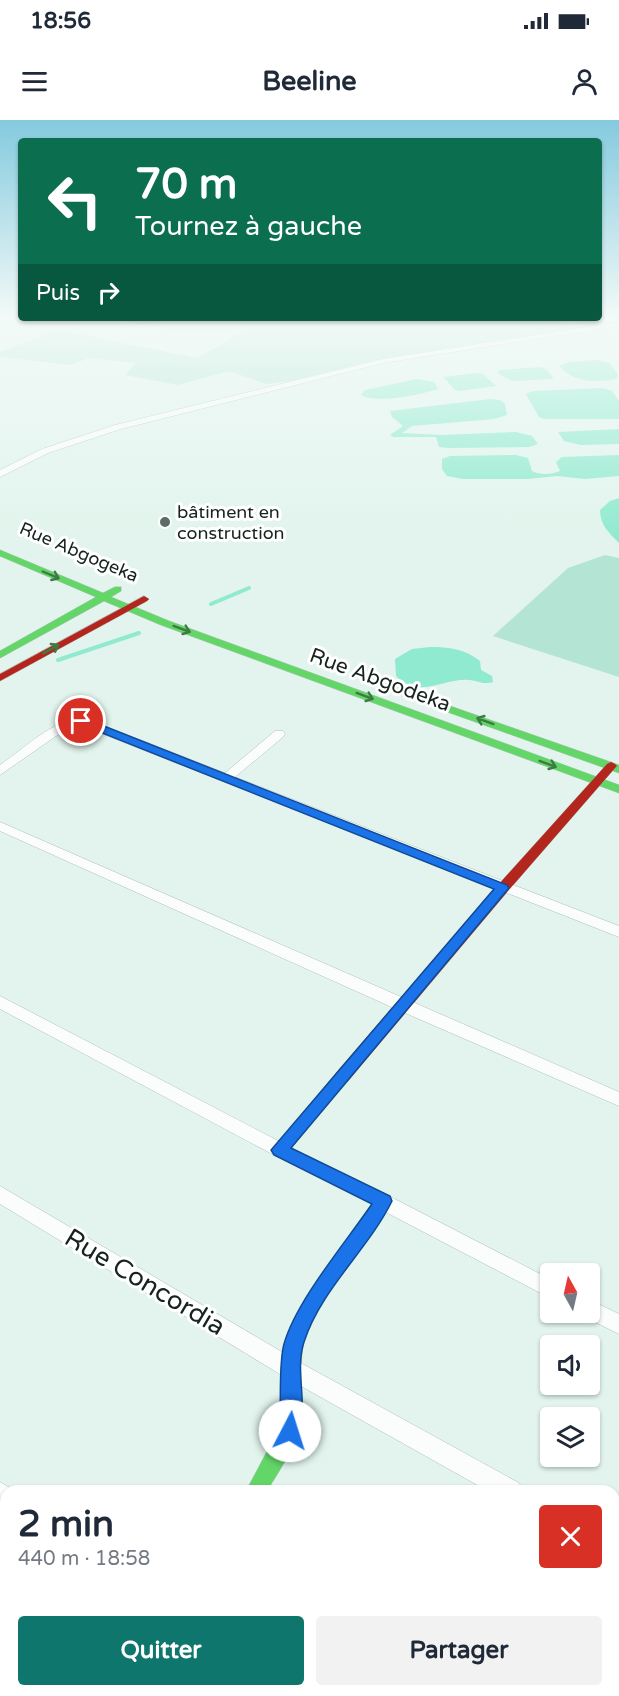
<!DOCTYPE html>
<html lang="fr">
<head>
<meta charset="utf-8">
<style>
	body { margin:0; font-family:"Varela Round",sans-serif; background:#f2f2f3; color:#1f2937; height:100vh; display:flex; flex-direction:column; font-size:22px; white-space:nowrap }
	* { box-sizing:border-box; margin:0 }
	p { font-size:20px; color:#747a83 }
	.icon { flex:none; width:33px; height:33px; fill:none; stroke:currentColor; stroke-width:2; stroke-linecap:round; stroke-linejoin:round }
	.map { position:relative; flex:1; overflow:hidden }
	.drawer { position:absolute; left:0px; top:1365px; width:620px; height:212px; display:flex; flex-direction:column; background:#fff; border-radius:18px 18px 0 0; box-shadow:0 2px 4px #0004 }
	.drawer>* { flex:none }
	.top-card { position:absolute; left:18px; top:18px; width:584px; height:183px; border-radius:6px; box-shadow:0 2px 4px #0004; background:#0b6e4f; color:#fff; overflow:hidden }
	.needle { width:39px; rotate:352deg }
	.tools { position:absolute; left:540px; top:1143px; display:grid; gap:12px }
	.tools a { display:grid; place-items:center; width:60px; height:60px; border-radius:6px; background:#fff; box-shadow:0 2px 4px #0004; font-size:30px }
	.pin { position:absolute; display:grid; place-items:center; width:51px; height:51px; color:#fff; margin:-26px; border:3px solid #fff; border-radius:50%; box-shadow:0 2px 6px #0007 }
	.me { position:absolute; width:66px; margin:-33px; rotate:5deg; stroke-linejoin:round; filter:drop-shadow(0 0 4px #0008) }
	.turn { display:flex; align-items:center; gap:21px; height:126px; padding:0 18px; font-size:27px }
	.turn .icon { width:78px; height:78px; stroke-width:2.5 }
	.turn b { display:block; font-size:42px; line-height:51px }
	.then { display:flex; align-items:center; height:57px; padding:0 18px; background:#0003; gap:12px; font-size:22px }
	.round { display:grid; place-items:center; flex:none; width:63px; height:63px; border-radius:6px; background:#f2f2f3 }
	.summary { display:flex; align-items:center; justify-content:space-between; height:102px; padding:0 18px }
	h1 { font-size:36px; font-weight:700; line-height:45px }
	.action { display:flex; gap:12px; margin-top:auto; padding:12px 18px }
	.action a { flex:1; height:69px; border-radius:6px; background:#0f766e; color:#fff; font-size:24px; font-weight:700; line-height:69px; text-align:center }
	.action a+a { background:#f2f2f3; color:#1f2937 }
	.status { display:flex; justify-content:space-between; align-items:center; height:42px; padding:0 30px; background:#fff; direction:ltr }
	.status svg { height:16px; fill:currentColor }
	header { display:flex; justify-content:space-between; align-items:center; height:78px; padding:0 18px; background:#fff; font-size:27px; font-weight:700 }
	.map>svg:first-child { display:block }
	.green { fill:#b3e4d4 }
	.water { fill:#8feacf }
	.lines { fill:none; stroke-linecap:round; stroke-linejoin:round }
	.stream { stroke:#8feacf; stroke-width:4 }
	.street-casing { stroke:#b1bfba; stroke-width:1 }
	.fast-casing { stroke:#b1bfba; stroke-width:1 }
	.jam-casing { stroke:#b1bfba; stroke-width:1 }
	.street { fill:#fbfdfc; fill-rule:evenodd }
	.fast { fill:#63d668; fill-rule:evenodd }
	.jam { fill:#b3261e; fill-rule:evenodd }
	.oneway { stroke:#3c7c43 }
	.route { fill:#1a73e8; stroke:#114b97; stroke-width:1.5 }
	.poi-dot { fill:#5d6c66; stroke:#fff; stroke-width:2 }
	.labels { text-anchor:middle; dominant-baseline:central; stroke-width:6; stroke-linejoin:round; paint-order:stroke }
	.far-poi-label { font-size:18px; fill:#16231e; stroke:#fff; text-anchor:start }
	.far-street-label { font-size:18px; fill:#16231e; stroke:#fff }
	.street-label { font-size:21px; fill:#16231e; stroke:#fff }
	.near-street-label { font-size:26px; fill:#16231e; stroke:#fff }
</style>
</head>
<body>
<div class="status"><b>18:56</b><svg viewBox="0 0 49 12"><path d="M0 12V9h3v3zM5 12V6h3v6zM10 12V3h3v9zM15 12V0h3v12zM26 1h20v11H26zM47 4h2v5h-2z"/></svg></div>
<header><svg class="icon" aria-label="menu" viewBox="0 0 24 24"><path d="M4 6h16M4 12h16M4 18h16"/></svg>Beeline<svg class="icon" aria-label="person" viewBox="0 0 24 24"><circle cx="12" cy="8" r="4"/><path d="M4 21q1-7 8-7t8 7"/></svg></header>
<div class="map">
<svg width="619" height="1576" viewBox="0 0 619 1576">
	<rect width="100%" height="100%" fill="#e2f4ed"/>
	<g class="green">
		<path d="M115,199h439l18,9 -200,33 -82,20 -24,3 -37,-13 -51,14 -53,-10 11,-12 -47,-5 -19,7 -70,-8v-5l58,-22 139,28 49,-28 -65,2z"/>
		<path d="M605,435l14,3v119l-126,-41 75,-68z"/>
	</g>
	<g class="water">
		<path d="M598,240l12,3 8,12 -2,4c-20,4 -44,3 -57,-13l10,-4z"/>
		<path d="M540,247l6,2 7,8 -1,2 -40,2 -15,-8 3,-3z"/>
		<path d="M478,253l5,1 13,12 -37,5 -4,-1 -12,-13z"/>
		<path d="M417,259l17,3 4,7c-19,6 -60,15 -77,6l4,-5z"/>
		<path d="M603,268l9,3 7,10v18h-74l-6,-2 -13,-23 7,-3z"/>
		<path d="M490,279l10,1 5,4 2,11 -13,4 -82,7 -10,7 38,2 76,-3 16,4 6,8 -9,3 -81,1 -9,-1 -3,-10h-43l-3,-2 13,-9 -11,-9 -2,-6z"/>
		<path d="M619,309v15l-38,1 -17,-4 -6,-9z"/>
		<path d="M516,335l12,3 4,13c7,4 20,4 28,0l-4,-9 6,-5 57,-2v21l-34,3 -28,-3 -29,3h-65l-16,-3 -5,-7v-10l8,-3z"/>
		<path d="M619,378v45c-10,-10 -19,-18 -19,-33l10,-9z"/>
		<path d="M430,527c19,0 35,2 50,14l1,9 11,6 1,6c-10,3 -14,-1 -24,-2 -26,-2 -49,20 -73,-4l-1,-17 17,-10z"/>
	</g>
	<g class="lines">
		<g class="stream">
			<path d="M211,484l38,-16"/>
			<path d="M58,540l81,-27"/>
		</g>
		<defs>
			<g id="street">
				<path d="M619,202v4l-236,37 -262,66 -73,24 -48,24v-7l42,-21 73,-24 268,-66z"/>
				<path d="M81,597l144,56 50,-42h8l2,3 -2,3 -48,40 384,149v11l-539,-212 -24,11 -56,39v-10c26,-18 49,-42 81,-48z"/>
				<path d="M0,702l619,270v14l-223,-97 -396,-178z"/>
				<path d="M0,876l286,149 3,5 -3,5 -6,2 -6,-2 -274,-146z"/>
				<path d="M0,1066l299,176 220,121 4,8h-35l-205,-115 -283,-172z"/>
				<path d="M383,1073l167,86v19l-174,-91 -3,-6 3,-6z"/>
				<path d="M590,1180l29,14v20l-36,-18 -2,-4h9z"/>
				<path d="M0,1362l15,9h-9v19l-6,-3z"/>
				<path d="M133,1570h27l-3,6h-26z"/>
				<path d="M556,1570h26l-1,6h-26z"/>
			</g>
			<g id="fast">
				<path d="M0,430l103,43 12,-6h6v4l-10,6 58,24 450,164v8l-458,-168 -57,-24 -104,57v-7l96,-54 -96,-41z"/>
				<path d="M367,557l252,88v8l-256,-91 -1,-2z"/>
				<path d="M342,951l6,2 2,4 -2,4 -57,67 98,48 3,5c-23,46 -66,84 -85,132 -12,30 -1,65 -8,96 -4,19 -22,45 -32,62h-21l33,-62 3,-23 2,-61 6,-17 16,-31 66,-94 -98,-48 -2,-5 64,-77z"/>
			</g>
			<g id="jam">
				<path d="M144,476l5,3 -2,2 -147,80v-7z"/>
				<path d="M611,642l4,2 2,2 -2,2 -107,123 -160,190 -6,2 -6,-2 -2,-4 2,-4 162,-188 109,-121z"/>
			</g>
		</defs>
		<use href="#street" class="street-casing"/>
		<use href="#fast" class="fast-casing"/>
		<use href="#jam" class="jam-casing"/>
		<use href="#street" class="street"/>
		<use href="#fast" class="fast"/>
		<use href="#jam" class="jam"/>
	</g>
	<defs><path id="oneway-shaft" d="M-6 0H5M1.5-3L5.5 0L1.5 3" fill="none" stroke-width="1.6" stroke-linecap="round" stroke-linejoin="round" transform="scale(1.5)"/></defs>
	<g class="oneway">
		<use href="#oneway-shaft" transform="translate(51 455) rotate(23)"/>
		<use href="#oneway-shaft" transform="translate(182 509) rotate(20)"/>
		<use href="#oneway-shaft" transform="translate(51 529) rotate(-29)"/>
		<use href="#oneway-shaft" transform="translate(365 576) rotate(20)"/>
		<use href="#oneway-shaft" transform="translate(485 601) rotate(-160)"/>
		<use href="#oneway-shaft" transform="translate(548 644) rotate(20)"/>
	</g>
	<linearGradient id="sky" x2="0" y2="1"><stop stop-color="#84cade"/><stop offset="0.47" stop-color="#f2faf7"/><stop offset="1" stop-color="#f2faf7" stop-opacity="0"/></linearGradient>
	<rect width="619" height="419" fill="url(#sky)"/>
	<path class="route" d="M81,597l426,168 2,3 -218,260 99,48 2,5c-24,49 -71,88 -88,141 -10,30 6,66 -7,96l-7,3 -8,-3 -3,-7c3,-25 -1,-66 5,-87 12,-43 62,-102 88,-140l-98,-49 -3,-5 223,-261 -417,-166 -1,-2z"/>
	<circle class="poi-dot" cx="165" cy="402" r="6"/>
	<g class="labels">
		<g class="far-poi-label">
			<text x="177" y="392">bâtiment en<tspan x="177" dy="21">construction</tspan></text>
		</g>
		<g class="far-street-label">
			<text transform="translate(79 432) rotate(23)">Rue Abgogeka</text>
		</g>
		<g class="street-label">
			<text transform="translate(380 560) rotate(20)">Rue Abgodeka</text>
		</g>
		<g class="near-street-label">
			<text transform="translate(145 1162) rotate(31)">Rue Concordia</text>
		</g>
	</g>
</svg>
<div class="tools">
<a><svg class="needle" viewBox="-14 -14 28 28"><path d="M0-13l5 13h-10z" fill="#e53935"/><path d="M0 13l5-13h-10z" fill="#747a83"/></svg></a>
<a><svg class="icon" aria-label="sound" viewBox="0 0 24 24"><path d="M4 9h4l5-4v14l-5-4H4zM17 9q2 3 0 6"/></svg></a>
<a><svg class="icon" aria-label="layers" viewBox="0 0 24 24"><path d="M12 4l9 5-9 5-9-5zM3 14l9 5 9-5"/></svg></a>
</div>
<div class="pin" style="left:81px;top:601px;background:#d93025"><svg class="icon" aria-label="arrive" viewBox="0 0 24 24"><path d="M6 21V4h12l-3 4 3 4H6"/></svg></div>
<svg class="me" style="left:290px;top:1311px" viewBox="-20 -20 40 40"><circle r="19" fill="#fff"/><path d="M0-13L10 11 0 6-10 11z" fill="#1a73e8"/></svg>
<div class="top-card">
<div class="turn"><svg class="icon" aria-label="left" viewBox="0 0 24 24"><path d="M17 20v-9H6M10 6l-5 5 5 5"/></svg><div><b>70 m</b>Tournez à gauche</div></div>
<div class="then">Puis<svg class="icon" aria-label="right" viewBox="0 0 24 24"><path d="M7 20v-9h11M14 6l5 5-5 5"/></svg></div>
</div>
<section class="drawer">
<div class="summary"><div><h1>2 min</h1><p>440 m · 18:58</p></div><a class="round" style="background:#d93025;color:#fff"><svg class="icon" aria-label="close" viewBox="0 0 24 24"><path d="M6 6l12 12M18 6L6 18"/></svg></a></div>
<div class="action"><a>Quitter</a><a>Partager</a></div>
</section>
</div>
</body>
</html>
